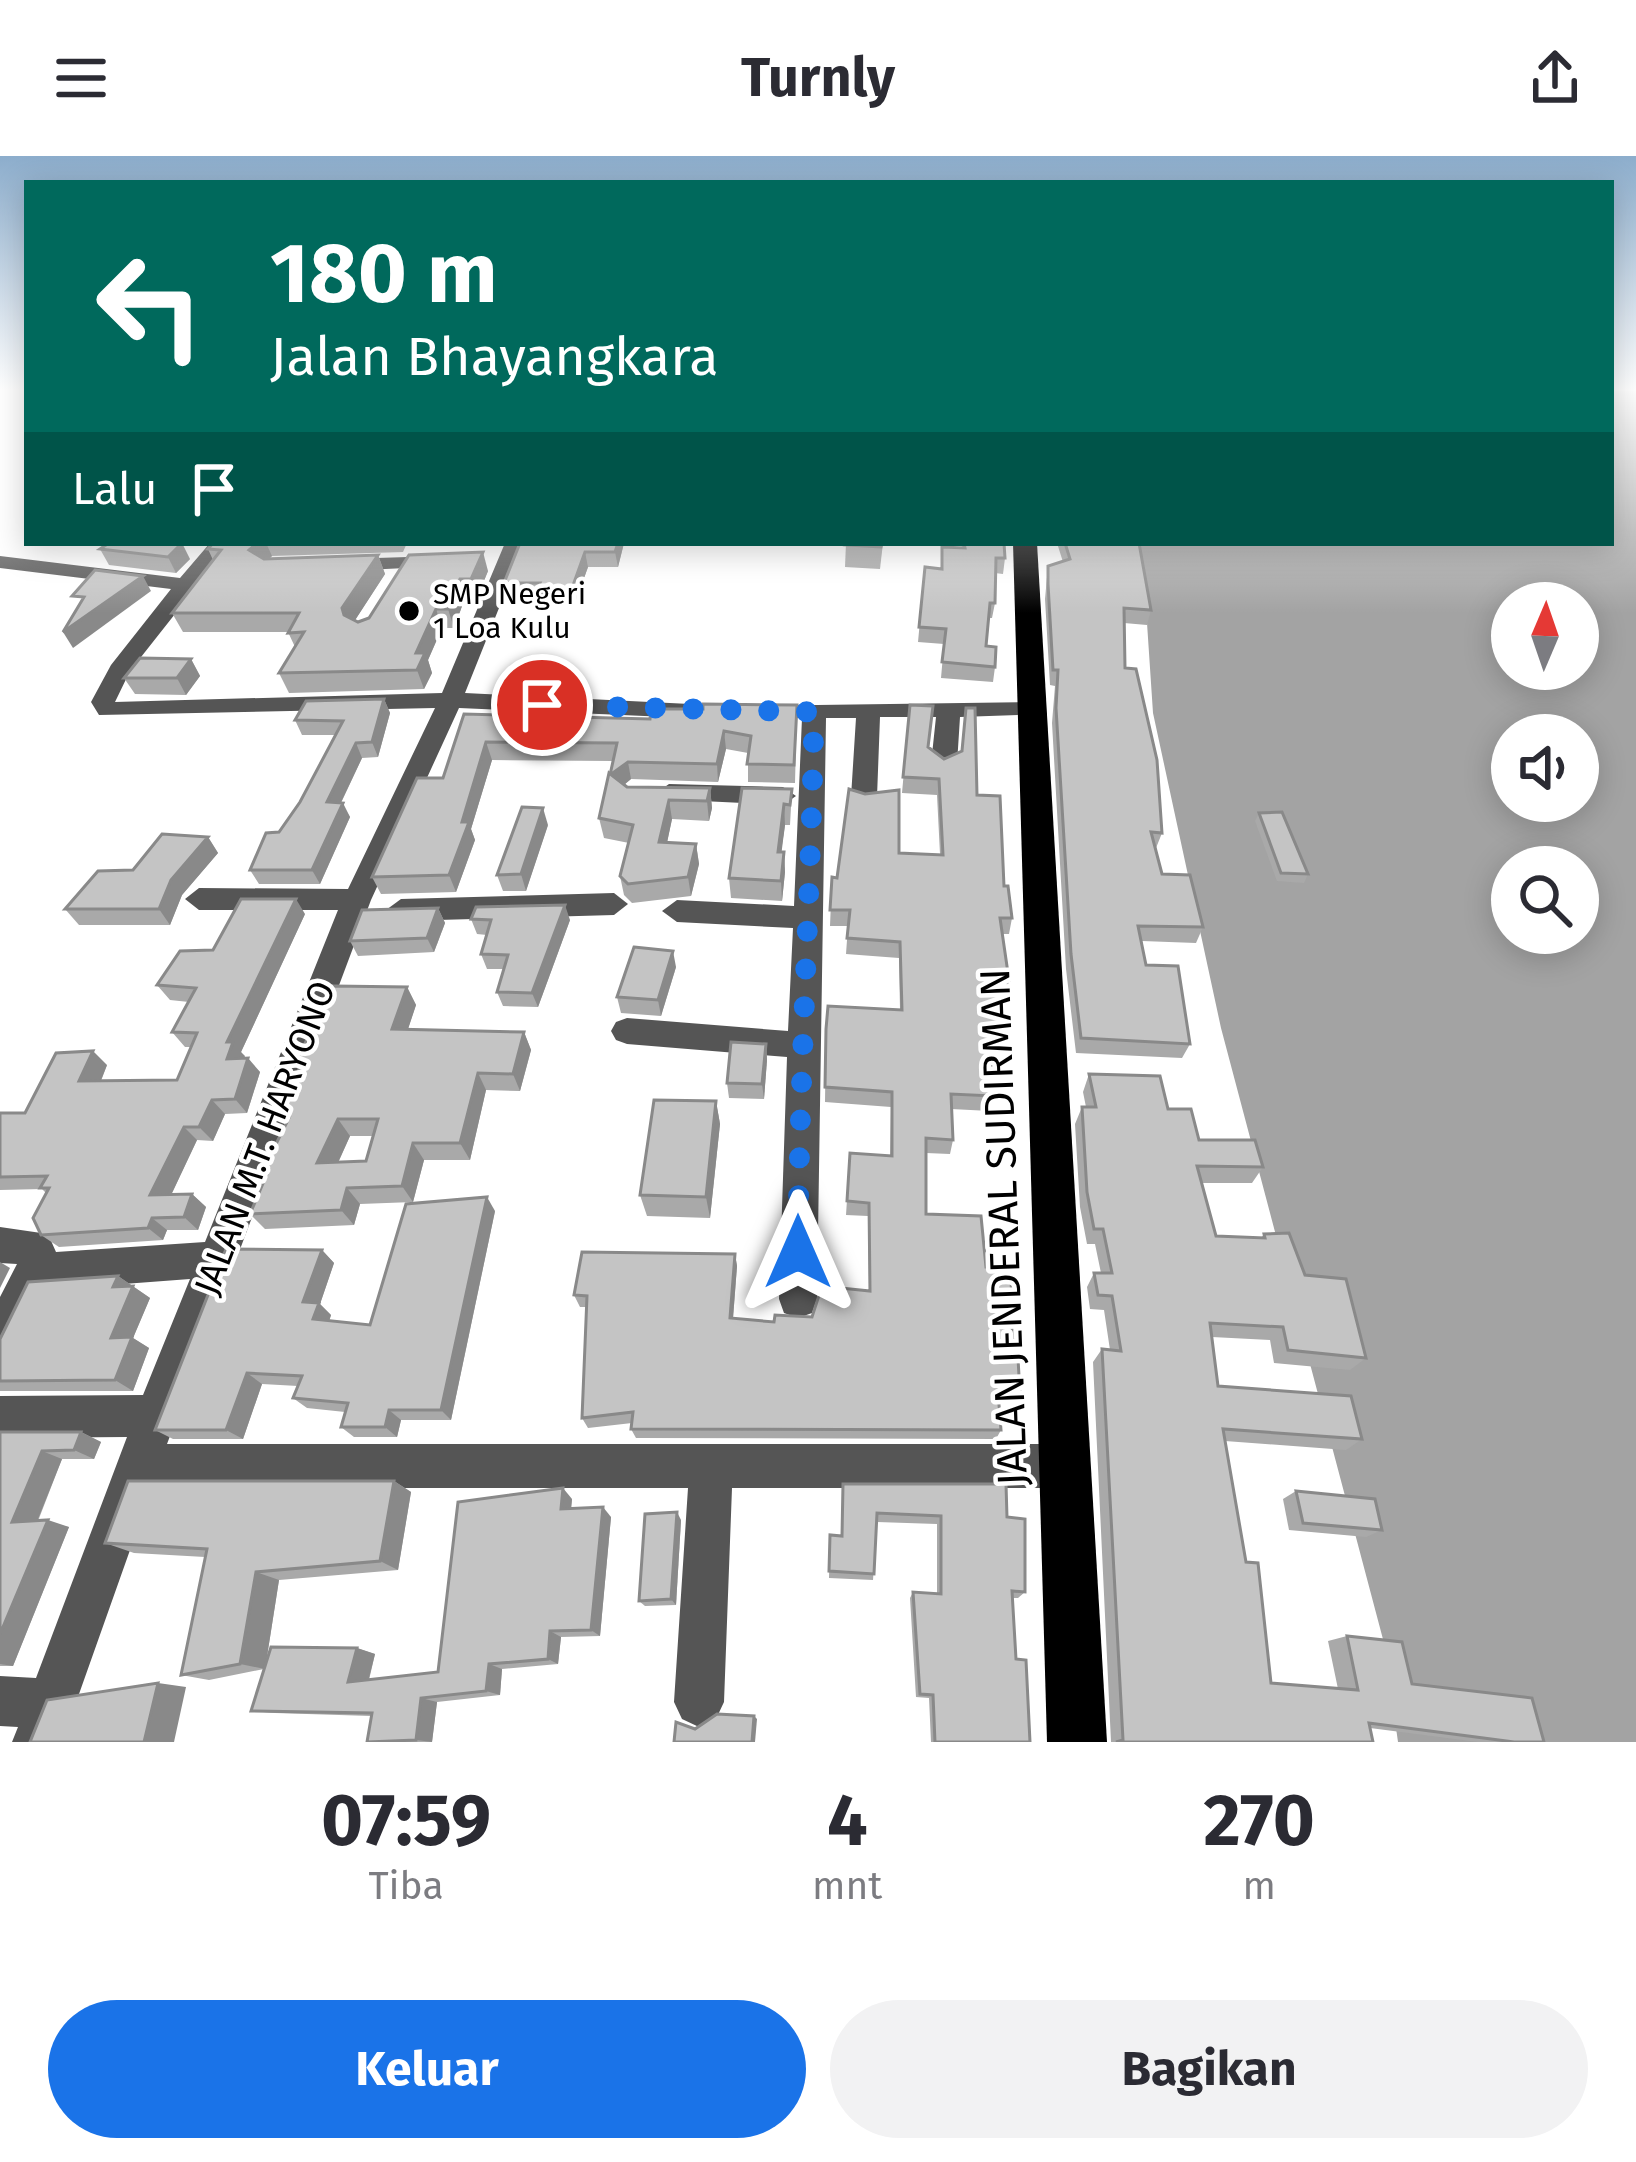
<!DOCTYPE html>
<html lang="id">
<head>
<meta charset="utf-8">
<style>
	body { margin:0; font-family:"Fira Sans",sans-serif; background:#f2f2f3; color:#2b2b33; height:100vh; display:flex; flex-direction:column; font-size:45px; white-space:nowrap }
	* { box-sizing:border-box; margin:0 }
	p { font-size:39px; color:#7c7c81 }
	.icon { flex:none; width:66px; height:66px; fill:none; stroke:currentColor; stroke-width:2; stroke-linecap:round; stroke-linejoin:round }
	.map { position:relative; height:1586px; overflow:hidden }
	.panel { display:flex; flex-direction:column; background:#fff; flex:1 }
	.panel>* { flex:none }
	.top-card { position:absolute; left:24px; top:24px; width:1590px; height:366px; border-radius:0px; box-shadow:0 6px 30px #0003; background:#00695c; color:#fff; overflow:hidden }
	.needle { width:78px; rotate:2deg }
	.fabs { position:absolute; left:1491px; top:426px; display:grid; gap:24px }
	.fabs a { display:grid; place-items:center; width:108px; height:108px; border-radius:50%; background:#fff; box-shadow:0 6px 30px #0003; font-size:60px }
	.pin { position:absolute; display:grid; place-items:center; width:102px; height:102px; color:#fff; margin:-51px; border:6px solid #fff; border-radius:50%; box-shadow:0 3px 12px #0007 }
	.me { position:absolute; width:132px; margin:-66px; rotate:0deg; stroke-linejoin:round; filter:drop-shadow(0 0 9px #0008) }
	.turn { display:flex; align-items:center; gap:42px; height:252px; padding:0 48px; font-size:54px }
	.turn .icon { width:156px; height:156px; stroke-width:2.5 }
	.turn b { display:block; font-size:84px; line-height:102px }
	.then { display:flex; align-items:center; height:114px; padding:0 48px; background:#0003; gap:24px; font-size:45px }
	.eta { display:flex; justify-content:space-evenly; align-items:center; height:204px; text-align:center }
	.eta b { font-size:72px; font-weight:700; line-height:84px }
	.button { display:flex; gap:24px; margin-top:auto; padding:24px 48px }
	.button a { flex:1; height:138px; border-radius:72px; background:#1a73e8; color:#fff; font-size:48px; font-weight:700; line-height:138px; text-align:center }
	.button a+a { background:#f2f2f3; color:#2b2b33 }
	header { display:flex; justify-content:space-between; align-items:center; height:156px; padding:0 48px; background:#fff; font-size:54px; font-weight:700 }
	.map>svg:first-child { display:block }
	.water { fill:#a3a3a3; fill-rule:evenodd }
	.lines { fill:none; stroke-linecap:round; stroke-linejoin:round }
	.minor { fill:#555; fill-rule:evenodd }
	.highway { fill:#000; fill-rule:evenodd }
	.wall { fill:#a9a9a9; fill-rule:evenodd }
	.shaded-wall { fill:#898989 }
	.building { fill:#c4c4c4; stroke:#898989; stroke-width:3; fill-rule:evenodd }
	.route { stroke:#1a73e8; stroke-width:21; stroke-dasharray:0 37.8 }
	.poi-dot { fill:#000; stroke:#fff; stroke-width:4.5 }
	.labels { text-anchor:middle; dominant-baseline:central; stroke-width:9; stroke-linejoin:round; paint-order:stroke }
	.far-poi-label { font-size:30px; fill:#000; stroke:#fff; text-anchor:start }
	.street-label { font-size:36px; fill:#000; stroke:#fff }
	.near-street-label { font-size:42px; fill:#000; stroke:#fff }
</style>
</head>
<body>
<header><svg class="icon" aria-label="menu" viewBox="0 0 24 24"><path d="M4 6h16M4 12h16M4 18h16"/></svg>Turnly<svg class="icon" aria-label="share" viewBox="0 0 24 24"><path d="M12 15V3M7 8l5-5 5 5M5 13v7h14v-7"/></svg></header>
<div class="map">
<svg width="1636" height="1586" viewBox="0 0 1636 1586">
	<rect width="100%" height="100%" fill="#fff"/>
	<path class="water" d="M1611,235h25v1351h-238l-14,-99 -163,-615 -68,-315 -9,-135 -7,-35h474zM1512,447h66v66h-66zM1512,579h66v66h-66zM1512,711h66v66h-66z"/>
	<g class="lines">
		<g class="minor">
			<path d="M210,387h21l-101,128 -15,31 327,-9 63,-150h20l-60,150 225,11 12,7 -12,7 -231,-10 -88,192 -204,544h896l15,7 7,15 -7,15 -15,7h-331l-8,214 -8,17 -17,8 -17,-8 -8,-17 14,-214h-536l-90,254h-50l6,-15 -18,-1v-50l36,2 91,-241 -127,1v-42l143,-1 47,-116 -146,11 -30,63 -14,6v-62l17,-33 -17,-1v-36l48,7 8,18 149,-10 133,-332h-139l-14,-11 14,-11 149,1 87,-181 -336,7 -8,-13 20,-37 60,-76 -171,-21v-12l180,22z"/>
			<path d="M440,400l7,2v8l-103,5 -10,-6 10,-6z"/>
			<path d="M1034,546l8,2v10l-82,3 -3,47 -13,8 -13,-8 5,-47h-56l-3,80 -13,9 -13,-9 5,-79h-30l-9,581 -5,14 -14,5 -14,-5 -5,-14 8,-242 -160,-13 -11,-4 -5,-9 5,-9 11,-4 161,13 5,-103 -116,-6 -15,-11 15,-11 117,6 8,-188h-46l-12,-7 4,-5z"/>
			<path d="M669,628l114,3 13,9 -13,9 -123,-6 -4,-6z"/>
			<path d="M614,737l14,11 -14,11 -213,6 -15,-11 15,-11z"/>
		</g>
		<path class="highway" d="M1013,387h24l70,1199h-60z"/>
	</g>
	<g class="wall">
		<path d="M213,387h194l-4,9 -131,4 -3,3 109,-4 7,19 -30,46 3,2 11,-4 40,-63 79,16 -11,27h-12l-11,30h-12l-14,32 4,13 -8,16 -135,4 -10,-20 16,-26 -7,-15h-105l-11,-19 41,-53 -5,-11z"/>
		<path d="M520,387h104l-6,24h-30l-14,39h-33l-2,-8h-31l-4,-15z"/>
		<path d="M846,387h37l-3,26 -35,-2z"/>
		<path d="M961,387h43l1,15 -2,16 -8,-1v30l-3,15h-4l-2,28 9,21 -2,15 -52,-4 3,-34 -26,-2 7,-75 16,2 1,-22 20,1z"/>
		<path d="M1057,387h82l12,67 -4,15 -23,-2 1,45 37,165 -6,15 6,26 41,53 -7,16 -54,-2 4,24 44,79 -8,14 -106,-5 -10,-84 -14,-246 3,-37 -5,-1 -5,-86 3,-33 15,-4z"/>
		<path d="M100,393l90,10 -14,14 -67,-8z"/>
		<path d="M191,503l9,17 -14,19 -51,-1 -11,-16z"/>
		<path d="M384,543l6,14 -12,44 -16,1 -21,45 9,14 -30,67h-61l-9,-14 50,-68 35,-67h-33l-7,-15z"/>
		<path d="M797,549l-2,78 -47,-1v-29l-22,-4 -8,33 -87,-3 -7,6 3,2 83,1 2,20 -3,13 -37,-2 -5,23 29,2 3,20 -8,32 -59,7 -8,-8 -4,-19 9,-33 -25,-5 -5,-20 14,-57 -121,-1 -21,69 4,11 -19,52 -75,2 -9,-17 71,-99 21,-64 186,5z"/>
		<path d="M910,549l18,42 49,48 35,123 -3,16h-6l6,46 -3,16h-4l1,38 -4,16 -7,-1 1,47 -3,15 -39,-2 2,31 -3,14 -24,-1v61l60,53 26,72 8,55 -5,10 -16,-1 2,27 -5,9 -360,-1 -5,-9 1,-6 -44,5 -6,-10 4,-111h-6l-6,-12 161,-41 2,12 -4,53 41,3 38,-5 57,-26 -1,-75 -22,-1 4,-62 40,3 1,-49 -66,-5 1,-73 74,-19 -1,-52 -53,-4 2,-28h-18l2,-49 5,1 62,-25 41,1 -3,-59 -35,-2z"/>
		<path d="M792,633l-2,36h-5l-4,27h3l1,20 -3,29 -51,-3 -2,-20z"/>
		<path d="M1259,657l49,61 -4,9 -27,-2 -22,-60z"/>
		<path d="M548,669l-22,66h-23l-6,-16z"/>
		<path d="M208,681l10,16 -36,42 -12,30h-91l-14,-16z"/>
		<path d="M438,752l7,15 -11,29 -76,4 -8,-15z"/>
		<path d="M305,758l-64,138 3,6 16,14 -13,41 -22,1 -12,27 -16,-1 -26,55 21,-1 14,13 -8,23h-31l-4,10 -104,7 -18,-12 5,-42 -4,-4 -42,1v-77h25l82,-48 -6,16 76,-1 14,-33h-6l-13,-15 17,-30 -19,-2 -13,-15 56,-35z"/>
		<path d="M471,763l99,1 -32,87 -35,-1 -6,-14 7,-23h-17l-6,-15 6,-19 -10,-1z"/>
		<path d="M676,811l-15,49 -40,-3 -4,-16z"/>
		<path d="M407,831l9,18 -8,24 116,3 7,18 -11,41 -34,-1 -16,70h-46l-11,42 -53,2 -6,21 -89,4 -15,-15 18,-42 -4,-4 22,-42 -6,-8 19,-49 -4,-5zM350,980h23l-7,25 -28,2z"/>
		<path d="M766,888l1,16 -3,39 -35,-1 -2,-15z"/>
		<path d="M1089,918l79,35 31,31 64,27 -11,16h-51l15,53 45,2 3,-4 41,41 61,83 -16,12 -76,-7 -4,-23 -58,-3 6,49 144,53 -16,11 -121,-9 21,121 25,121 67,6 -10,-48 19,-5 65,48 132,58h-66l-108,-14 3,14h-262l-18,-380 9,-13 8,1 -6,-40 -14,-1 -3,-22 7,-14h7l-6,-29h-8l-7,-37 -5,-83 7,-17h4l-3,-15z"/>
		<path d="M716,945l4,23 -10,94 -63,-2 -7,-21z"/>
		<path d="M495,1055l-44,209h-50l-4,17h-43l-13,-10 4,-15 -38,-4 -14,-10 5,-12 -36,-2 -19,55h-70l-18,-9 167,-180 12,13 -14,41 11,11 -2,6 41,4z"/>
		<path d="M118,1120l32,22 -17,40 16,10 -16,43h-133v-52z"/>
		<path d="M0,1276h81l20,10 -7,17h-32l-24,62 31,6 -56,139h-13z"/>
		<path d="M394,1325l17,11 -13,78 -119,10 -13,83 91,-15 18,6 -6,26 69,-8 134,-173 -1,10 40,8 -11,119 -39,1 -3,27 -56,5 -2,26 -63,7 -5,40h-65l4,-26 -96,-3 -24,-2 13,-42 -55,11 -28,-5 24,-118 -71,-4 -29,-10z"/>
		<path d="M843,1328l164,33 18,75 -7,6h-6l4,61 14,83h-99l-2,-44 -13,-1 -6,-99 3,-6 24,2v-70l-60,-2 -4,58 -44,-2 1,-43 12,1z"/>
		<path d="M1296,1335l86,39 -16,7 -77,-7 -6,-31z"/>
		<path d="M681,1364l-5,85 -31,1 -6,-5z"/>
	</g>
	<g class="shaded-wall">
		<path d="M182,387l8,16 -14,14 -8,-16z"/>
		<path d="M257,387h9l6,13 -14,13 -9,-19z"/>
		<path d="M618,387h6l-6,24 -3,-15z"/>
		<path d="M483,396l5,19 -11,27 -6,-19z"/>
		<path d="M585,396l3,15 -14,39 -3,-15z"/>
		<path d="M378,399l7,19 -35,54 2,6 -10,-26z"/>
		<path d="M143,420l8,15 -78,57 -10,-16z"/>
		<path d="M460,423l5,19 -11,30 -6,-19z"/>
		<path d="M436,453l6,19 -14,32 4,13 -8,16 -7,-19 -1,-17z"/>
		<path d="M191,503l9,17 -14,19 -9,-17z"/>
		<path d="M384,543l6,14 -12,44 -6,-15z"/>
		<path d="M724,575l2,18 -8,33 -1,-18z"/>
		<path d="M486,586l6,18 -21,69 4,11 -19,52 -7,-17 13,-53z"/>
		<path d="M356,587l6,15 -28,59 -7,-15z"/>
		<path d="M628,606l3,17 -17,14 -4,-18z"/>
		<path d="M710,632l2,20 -3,13 -2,-20z"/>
		<path d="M669,644l3,19 -9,43 -4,-20z"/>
		<path d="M343,647l7,14 -30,67 -8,-14z"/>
		<path d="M784,648l1,21 -6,47 -1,-20z"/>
		<path d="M543,652l5,17 -22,66 -5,-17z"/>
		<path d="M208,681l10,16 -36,42 -12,30 -11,-16 12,-29z"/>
		<path d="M696,688l3,20 -8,32 -3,-19z"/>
		<path d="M784,696l1,20 -3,29 -1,-20z"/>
		<path d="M296,743l9,15 -64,138 4,4 -6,18 -12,-15v-17z"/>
		<path d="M565,749l5,15 -32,87 -6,-14z"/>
		<path d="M438,752l7,15 -11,29 -7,-14z"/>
		<path d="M673,795l3,16 -15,49 -3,-16z"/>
		<path d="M407,831l9,18 -14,42 -10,-18z"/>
		<path d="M524,876l7,18 -11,41 -7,-17z"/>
		<path d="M766,888l1,16 -3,39 -2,-15z"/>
		<path d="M93,895l14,14 -12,30 -16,-14z"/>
		<path d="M248,902l12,14 -13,41 -12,-14z"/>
		<path d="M478,917l8,17 -16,70 -10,-17z"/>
		<path d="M212,944l13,14 -12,27 -14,-14z"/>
		<path d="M716,945l4,23 -10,94 -4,-21z"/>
		<path d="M338,963l12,17 -20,44 -13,-17z"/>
		<path d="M184,971l13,13 -32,68 -15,-13z"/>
		<path d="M413,987l11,17 -11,42 -11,-16z"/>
		<path d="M347,1032l13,16 -6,21 -13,-15z"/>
		<path d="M192,1038l14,13 -8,23 -14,-13z"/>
		<path d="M487,1041l8,14 -44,209 -10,-10z"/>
		<path d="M152,1062l15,12 -4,10 -15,-12z"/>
		<path d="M322,1094l12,13 -14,41 11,11 -5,16 -13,-12 -10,-17z"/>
		<path d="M735,1098l2,12 -5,64 -2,-12z"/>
		<path d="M0,1106l10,6 -10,20z"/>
		<path d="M118,1120l32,22 -17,40 16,10 -16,43 -18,-11 -4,-42 2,-51z"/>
		<path d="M247,1217l15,11 -19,55 -17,-9z"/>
		<path d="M389,1254l12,10 -4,17 -12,-10z"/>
		<path d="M81,1276l20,10 -7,17 -20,-9z"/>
		<path d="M42,1295l20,8 -28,70 -22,-7z"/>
		<path d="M394,1325l17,11 -13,78 -18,-9z"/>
		<path d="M563,1332l9,11 -2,20 -9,-10z"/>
		<path d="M603,1351l8,10 -11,119 -9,-6z"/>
		<path d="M677,1356l4,8 -5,85 -5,-6z"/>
		<path d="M48,1364l21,7 -56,139 -13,-2v-30z"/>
		<path d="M256,1416l23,8 -14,89 -25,-5z"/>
		<path d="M550,1475l11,6 -3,27 -10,-5z"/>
		<path d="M357,1492l18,6 -8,32 -19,-4z"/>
		<path d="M489,1508l13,5 -2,26 -14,-4z"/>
		<path d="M158,1527l28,4 -12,55h-30z"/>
		<path d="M421,1542l16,4 -5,40 -16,-2z"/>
		<path d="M754,1560l3,3 -2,23h-3z"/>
	</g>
	<g class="building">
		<path d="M109,387h73l-14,14 -68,-8z"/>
		<path d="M213,387h44l-8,7 15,9 114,-4 -36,53 2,7 14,7 11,-4 40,-63 74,-3 -12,27h-11l-12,30h-12l-20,44h9l-8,17 -138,3 25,-41 -16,1 11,-20h-127l49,-63 -13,-1z"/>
		<path d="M520,387h98l-3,9h-30l-14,39 -34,-1 3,-7h-36z"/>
		<path d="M846,387h36l-1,4 -36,-2z"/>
		<path d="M964,387h40l1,15h-9l-1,45h-5l-4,43 10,1 -1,20 -53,-5 4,-33 -27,-2 6,-60 17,2v-22l23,1z"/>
		<path d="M1065,387h74l12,67 -27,-2 1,60 11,1 21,91 5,73 -11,-1 11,42 28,1 13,52 -65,-1 8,39 32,1 12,78 -109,-6 -10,-84 -15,-246 2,-38h-5l-5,-86v-18l22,-7z"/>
		<path d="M95,414l48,6 -80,56 21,-35 -12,-1z"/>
		<path d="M140,502l51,1 -14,19h-53z"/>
		<path d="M384,543l-12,43 -16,1 -29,59 16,1 -31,67h-62l16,-37 13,-1 21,-30 43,-81 -48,-1 11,-19z"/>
		<path d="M703,548l94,1 -3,60 -47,-1 4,-28 -27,-5 -7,33 -89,-2 -18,13 7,-32 -131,-1 -24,80h7l-20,53 -77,2 45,-99h26l21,-64 186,5 1,-10h52z"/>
		<path d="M910,549l23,1 -5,41 16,12 18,-8 4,-43h9l2,87 23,1 4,90h4l4,32h-12l9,62h-7l1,54h-11l1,62 -42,-2 2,46 -27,-2v76l55,2 5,51 25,1 1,71 5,1 3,54 -22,-2 3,38 -370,-1 2,-17 -51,6 5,-122 -13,-1 8,-43 153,2 -5,64 44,4 1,-7 37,2 10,-31 48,5 -1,-88 -22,-2 3,-48 42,3v-64l-67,-5 1,-58 2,-23 74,4 -2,-68 -53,-4 3,-28h-20l2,-33 5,1 12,-89 16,5 34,-4v63l44,2 -4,-76 -36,-2z"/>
		<path d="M609,617l18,14 83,1 -3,13 -38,-1 -10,42 37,2 -8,33 -60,7 -8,-8 13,-51 -34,-7z"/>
		<path d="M742,632l50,1 -2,16 -6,-1 -6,48h6l-3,29 -52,-3z"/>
		<path d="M522,651l21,1 -22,66 -24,1z"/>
		<path d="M1282,656l26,62 -27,-1 -22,-60z"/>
		<path d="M162,678l46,3 -37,43 -12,29h-94l33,-38 35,-1z"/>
		<path d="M241,743h55l-69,143h6l-6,17 21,-1 -13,41 -23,1 -13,27h-15l-34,68 42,-1 -8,23 -32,1 -4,10 -107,7 -8,-17 16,-30h-9l7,-12 -47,1v-64h25l31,-60 37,-2 -14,30 98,-1 20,-47 -25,-1 24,-44 -39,-3 23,-34 33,-1z"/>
		<path d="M565,749l-33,88 -35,-1 11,-37 -27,-1 10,-34 -20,-1 5,-12z"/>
		<path d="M438,752l-11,30 -77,3 12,-31z"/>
		<path d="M634,791l39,4 -15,49 -41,-3z"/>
		<path d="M333,830l74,1 -15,42 132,3 -11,42 -35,-1 -18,70h-47l-11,43 -55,2 -6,22 -91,4 19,-45 -5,-1 25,-50h-9l21,-54h-6zM338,963h40l-12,42 -49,2z"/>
		<path d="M731,886l35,2 -4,40 -35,-1z"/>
		<path d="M1089,918l71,2 8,33h23l8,31h56l8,27 -66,-1 19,70 49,2 -1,-4 25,-1 16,42 41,4 20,79 -78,-8 -5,-23 -73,-4 8,63 133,10 11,43 -139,-10 23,133 12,1 13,120 87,7 -11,-54 55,6 10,42 120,14 12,44h-30l-145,-19 4,19h-257l7,-2 -21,-391 19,2 -9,-55 -14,-1 -4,-22h18l-9,-44h-9l-7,-37 -5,-85h14z"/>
		<path d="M654,944l62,1 -10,96 -66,-2z"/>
		<path d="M487,1041l-46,213h-52l-4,17h-44l7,-24 -55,-5 9,-22 -55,-3 -21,57h-71l71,-181 96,1 -19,52 16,1 -6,16 57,6 36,-121z"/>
		<path d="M118,1120l-5,11 20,-1 -22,52 21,-1 -17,43 -115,1v-42l28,-57z"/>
		<path d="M0,1276h81l-7,18 -32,1 -30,71 36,-2 -48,114z"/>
		<path d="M128,1325h266l-14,80 -124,11 -16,92 -59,11 26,-126 -102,-6z"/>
		<path d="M843,1328h163l1,33 18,2v73l-13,-1 4,68 10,1 4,82h-95l-2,-47 -13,-1 -7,-102 28,2v-78l-64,-3 -3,61 -45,-3 1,-36 12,1z"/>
		<path d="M563,1332l-2,21 42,-2 -12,123 -41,1 -2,28 -59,5 -3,27 -65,7 -5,42 -49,2 5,-29 -121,-2 20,-64 86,1 -9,34 90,-10 20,-170z"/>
		<path d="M1296,1335l79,8 7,31 -79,-7z"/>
		<path d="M677,1356l-6,87 -32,2 6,-87z"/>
		<path d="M158,1527l-14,59h-114l17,-42z"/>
		<path d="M717,1558l37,2 -2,26h-78l2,-20 19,7z"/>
	</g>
	<linearGradient id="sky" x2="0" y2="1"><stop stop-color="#8cadcc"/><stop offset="0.51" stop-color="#fff"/><stop offset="1" stop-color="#fff" stop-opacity="0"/></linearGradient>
	<rect width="1636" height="457" fill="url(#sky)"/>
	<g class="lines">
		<path class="route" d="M542,549l272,7c-3,180 -15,360 -16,540"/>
	</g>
	<circle class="poi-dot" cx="409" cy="455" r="12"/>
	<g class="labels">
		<g class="far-poi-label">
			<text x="433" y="438">SMP Negeri<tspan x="433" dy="34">1 Loa Kulu</tspan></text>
		</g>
		<g class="street-label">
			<text transform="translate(265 982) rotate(-69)">JALAN M.T. HARYONO</text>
		</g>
		<g class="near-street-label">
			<text transform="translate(1004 1071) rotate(-92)">JALAN JENDERAL SUDIRMAN</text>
		</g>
	</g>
</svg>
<div class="fabs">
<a><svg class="needle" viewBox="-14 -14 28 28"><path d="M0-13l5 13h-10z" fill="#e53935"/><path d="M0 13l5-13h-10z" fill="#7c7c81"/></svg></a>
<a><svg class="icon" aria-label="sound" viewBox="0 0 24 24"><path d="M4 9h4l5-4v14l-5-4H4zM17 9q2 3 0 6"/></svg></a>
<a><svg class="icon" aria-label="search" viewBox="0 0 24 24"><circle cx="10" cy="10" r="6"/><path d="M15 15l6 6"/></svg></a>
</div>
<div class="pin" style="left:542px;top:549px;background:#d93025"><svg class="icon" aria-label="arrive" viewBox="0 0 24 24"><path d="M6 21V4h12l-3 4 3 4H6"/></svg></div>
<svg class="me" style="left:798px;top:1096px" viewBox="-20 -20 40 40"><path d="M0-17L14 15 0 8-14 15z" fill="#1a73e8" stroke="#fff" stroke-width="4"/></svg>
<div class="top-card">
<div class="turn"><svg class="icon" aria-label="left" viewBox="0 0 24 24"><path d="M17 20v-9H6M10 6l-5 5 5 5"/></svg><div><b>180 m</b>Jalan Bhayangkara</div></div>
<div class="then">Lalu<svg class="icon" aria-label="arrive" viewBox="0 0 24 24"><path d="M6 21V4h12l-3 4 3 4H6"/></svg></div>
</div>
</div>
<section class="panel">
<div class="eta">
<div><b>07:59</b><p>Tiba</p></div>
<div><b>4</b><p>mnt</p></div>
<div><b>270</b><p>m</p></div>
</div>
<div class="button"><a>Keluar</a><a>Bagikan</a></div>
</section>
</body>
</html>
